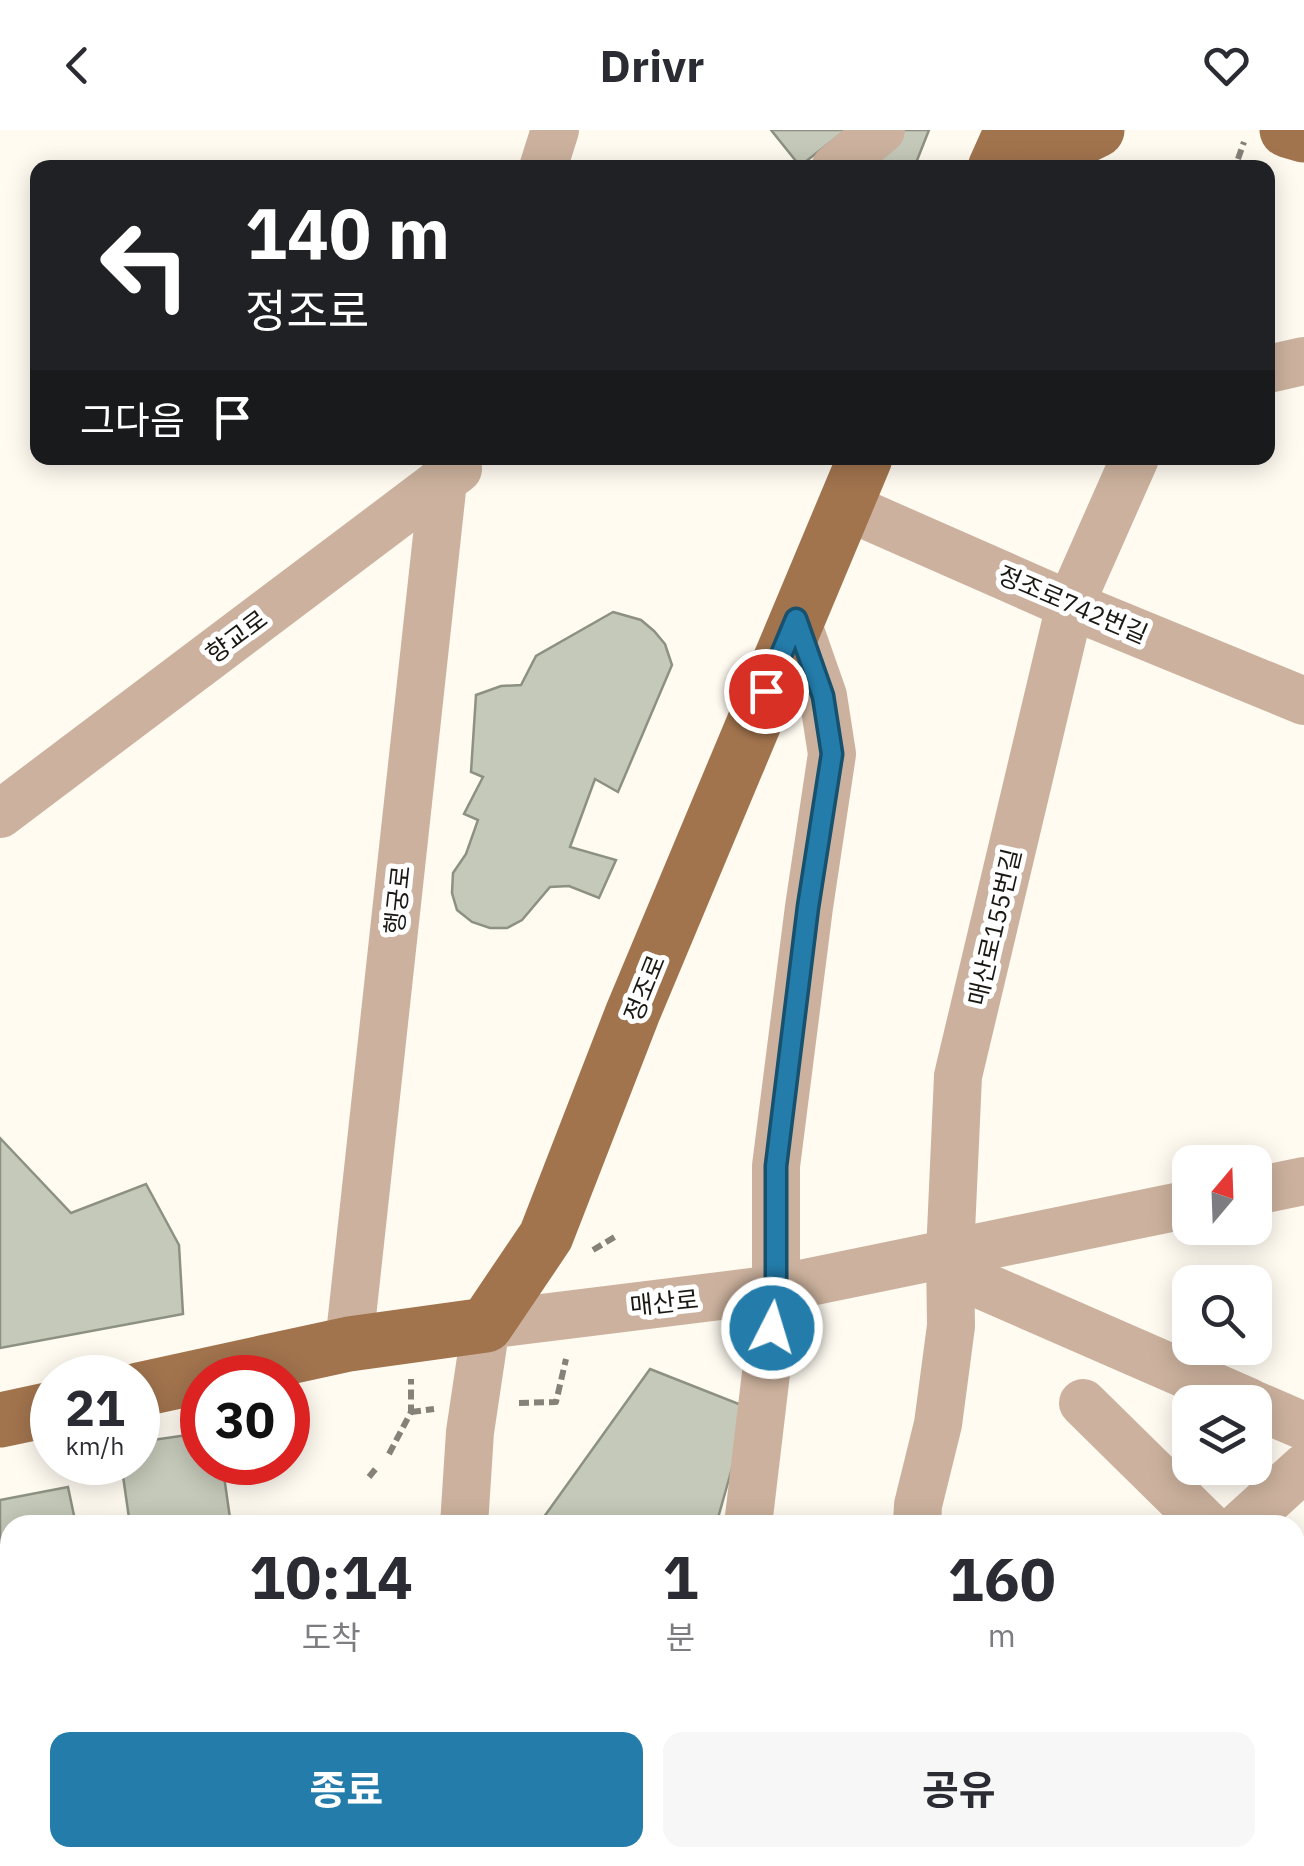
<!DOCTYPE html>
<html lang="ko">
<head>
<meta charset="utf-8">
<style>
	body { margin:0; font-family:"IBM Plex Sans","Noto Sans KR",sans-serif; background:#f7f7f7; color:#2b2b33; height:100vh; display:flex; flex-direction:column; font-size:38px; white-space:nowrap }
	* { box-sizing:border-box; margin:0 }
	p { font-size:32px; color:#7c7c81 }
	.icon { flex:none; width:55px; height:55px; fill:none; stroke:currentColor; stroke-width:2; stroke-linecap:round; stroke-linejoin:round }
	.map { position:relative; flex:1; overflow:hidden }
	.side { position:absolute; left:0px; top:1385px; width:1305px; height:352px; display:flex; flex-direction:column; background:#fff; border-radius:30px 30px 0 0; box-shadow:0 5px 25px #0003 }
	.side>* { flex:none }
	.guide { position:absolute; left:30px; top:30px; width:1245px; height:305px; border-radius:20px; box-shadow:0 5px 25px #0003; background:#202124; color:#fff; overflow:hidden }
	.needle { width:65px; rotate:19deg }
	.buttons { position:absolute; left:1172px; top:1015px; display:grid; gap:20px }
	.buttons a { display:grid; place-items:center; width:100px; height:100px; border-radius:20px; background:#fff; box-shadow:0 5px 25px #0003; font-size:50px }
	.speed { position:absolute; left:30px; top:1225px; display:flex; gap:20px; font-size:50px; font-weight:700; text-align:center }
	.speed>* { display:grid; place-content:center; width:130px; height:130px; border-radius:50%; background:#fff; box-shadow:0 5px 25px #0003; line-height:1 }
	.speed small { font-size:25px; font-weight:400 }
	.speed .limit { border:15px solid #d22; background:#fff; color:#111 }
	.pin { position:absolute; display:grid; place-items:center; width:85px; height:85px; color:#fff; margin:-42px; border:5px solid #fff; border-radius:50%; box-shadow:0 2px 10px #0007 }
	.me { position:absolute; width:110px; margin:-55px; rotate:5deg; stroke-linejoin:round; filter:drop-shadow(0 0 8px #0008) }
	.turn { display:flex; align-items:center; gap:35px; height:210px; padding:0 50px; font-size:45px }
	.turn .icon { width:130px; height:130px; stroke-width:2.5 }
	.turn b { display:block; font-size:70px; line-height:85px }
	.then { display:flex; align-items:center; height:95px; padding:0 50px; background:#0003; gap:20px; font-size:38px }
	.eta { display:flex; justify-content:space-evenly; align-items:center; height:170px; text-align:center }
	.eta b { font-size:60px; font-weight:700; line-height:70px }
	.button { display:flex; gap:20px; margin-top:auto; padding:20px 50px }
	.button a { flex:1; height:115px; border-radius:20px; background:#237caa; color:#fff; font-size:40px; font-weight:700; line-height:115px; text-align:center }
	.button a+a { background:#f7f7f7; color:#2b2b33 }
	header { display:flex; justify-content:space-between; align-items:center; height:130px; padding:0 50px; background:#fff; font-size:45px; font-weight:700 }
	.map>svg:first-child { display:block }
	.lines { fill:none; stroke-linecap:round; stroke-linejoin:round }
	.river { stroke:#7eb887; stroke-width:60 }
	.building { fill:#c5c9b9; stroke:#8d9182; stroke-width:2.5 }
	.path { stroke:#85827a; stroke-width:6; stroke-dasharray:10 5; stroke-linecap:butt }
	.minor { stroke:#ccb29e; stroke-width:48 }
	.major { stroke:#a2744e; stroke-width:55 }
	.route-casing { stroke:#17516e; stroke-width:25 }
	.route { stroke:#237caa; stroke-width:18 }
	.labels { text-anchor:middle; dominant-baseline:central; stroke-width:10; stroke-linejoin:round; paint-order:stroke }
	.street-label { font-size:25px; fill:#1a1812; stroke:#fff }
</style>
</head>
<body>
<header><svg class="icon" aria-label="back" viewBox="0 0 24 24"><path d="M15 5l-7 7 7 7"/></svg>Drivr<svg class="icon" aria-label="heart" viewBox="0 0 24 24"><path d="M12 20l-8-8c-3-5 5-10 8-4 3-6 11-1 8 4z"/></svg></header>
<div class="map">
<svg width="1304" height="1736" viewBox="0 0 1304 1736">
	<rect width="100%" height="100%" fill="#fffbf1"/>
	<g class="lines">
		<g class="river">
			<path d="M1295,1482l9,-8"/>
			<path d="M1007,1736l9,-8"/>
		</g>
	</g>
	<g class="building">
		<path d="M771,0h75l-46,36z"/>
		<path d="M888,0h41l-15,38h-66z"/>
		<path d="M613,482l28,8 13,11 11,13 7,21 -54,127 -23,-13 -25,68 46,13 -17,38 -30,-12 -19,1 -28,33 -15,8h-17l-18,-6 -15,-12 -5,-17 1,-20 13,-19 12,-34 -14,-6 19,-37 -12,-5 5,-77 25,-9 20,-1 15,-29z"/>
		<path d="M0,1008l71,75 75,-29 33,61 4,69 -183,34z"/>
		<path d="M650,1239l99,39 -33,117h-143l-32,-4z"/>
		<path d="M202,1303v29h20l9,63h-101l-9,-63h17v-20z"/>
		<path d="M68,1357l8,38h-66v88l-10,-52v-61z"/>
		<path d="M0,1673l9,63h-9z"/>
		<path d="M240,1728h73l-9,8h-59z"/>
	</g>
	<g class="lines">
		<g class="path">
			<path d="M1238,29l6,-17"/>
			<path d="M593,1120l25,-15"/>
			<path d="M519,1273l37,-1 10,-43"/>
			<path d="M411,1282l23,-3"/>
			<path d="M389,1324l22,-42v-33"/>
			<path d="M369,1347l9,-11"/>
			<path d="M1295,1441l9,-10"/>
			<path d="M1295,1552l9,-9"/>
			<path d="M969,1736l10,-8"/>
			<path d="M1098,1736l10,-8"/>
		</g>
		<g class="minor">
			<path d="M543,38l12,-38"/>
			<path d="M835,38l46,-38"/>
			<path d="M1268,239l36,-8"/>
			<path d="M843,375l227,100 234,96"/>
			<path d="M0,684l458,-345"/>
			<path d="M1255,1061l49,-10"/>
			<path d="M950,1124l31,31 268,117"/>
			<path d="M349,1214l94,-863 7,-23"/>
			<path d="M1083,1273l124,122"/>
			<path d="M1255,1275l49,21"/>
			<path d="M464,1395l6,-93 16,-107 290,-36 414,-85"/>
			<path d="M748,1395l28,-236v-123l33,-259 23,-153 -9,-58 -27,-77"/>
			<path d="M917,1395l1,-20 20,-81 13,-98 -1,-72 8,-178 112,-471 65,-147"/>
			<path d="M1241,1395l63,-57"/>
			<path d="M1295,1647l9,-9"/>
			<path d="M118,1728l3,8"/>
			<path d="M517,1728l5,8"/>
			<path d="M351,1736l9,-8"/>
			<path d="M641,1736l4,-8"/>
			<path d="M866,1736l13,-8"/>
			<path d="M1204,1736l8,-8"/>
		</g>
		<g class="major">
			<path d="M1287,0l17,5"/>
			<path d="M995,38l17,-38"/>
			<path d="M1031,38l23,-17 43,-21"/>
			<path d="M138,1260l211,-46 137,-19 60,-89 87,-224 232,-554"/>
			<path d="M0,1290l52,-11"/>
		</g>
	</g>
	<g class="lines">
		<defs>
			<path id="route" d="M766,561l30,-72 27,77 9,58 -24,153 -32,259v124l-4,38"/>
		</defs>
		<use href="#route" class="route-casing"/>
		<use href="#route" class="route"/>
	</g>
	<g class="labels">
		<g class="street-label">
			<text transform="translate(1073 474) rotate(23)">정조로742번길</text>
			<text transform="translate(236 506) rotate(-37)">향교로</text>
			<text transform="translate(397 770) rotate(-84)">행궁로</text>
			<text transform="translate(994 797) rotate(-77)">매산로155번길</text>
			<text transform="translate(644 858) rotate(-68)">정조로</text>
			<text transform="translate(664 1172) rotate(-6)">매산로</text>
		</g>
	</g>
</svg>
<div class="buttons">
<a><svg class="needle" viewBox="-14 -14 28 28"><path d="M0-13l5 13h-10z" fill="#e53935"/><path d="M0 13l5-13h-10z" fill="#7c7c81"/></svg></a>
<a><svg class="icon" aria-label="search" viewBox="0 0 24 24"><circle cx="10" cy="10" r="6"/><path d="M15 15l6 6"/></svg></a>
<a><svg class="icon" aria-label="layers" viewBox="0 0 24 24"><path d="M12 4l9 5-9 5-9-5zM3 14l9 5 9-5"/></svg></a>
</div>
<div class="speed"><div>21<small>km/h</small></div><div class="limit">30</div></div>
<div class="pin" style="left:766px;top:561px;background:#d93025"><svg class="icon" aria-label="arrive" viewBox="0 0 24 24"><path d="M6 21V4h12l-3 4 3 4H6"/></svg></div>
<svg class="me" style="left:772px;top:1198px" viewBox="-20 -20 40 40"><circle r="17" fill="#237caa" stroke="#fff" stroke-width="3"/><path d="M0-11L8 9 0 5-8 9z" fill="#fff"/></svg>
<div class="guide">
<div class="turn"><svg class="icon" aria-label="left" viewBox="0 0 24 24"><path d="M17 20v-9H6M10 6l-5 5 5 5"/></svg><div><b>140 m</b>정조로</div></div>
<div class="then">그다음<svg class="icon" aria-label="arrive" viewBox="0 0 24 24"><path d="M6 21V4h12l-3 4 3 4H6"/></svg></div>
</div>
<section class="side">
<div class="eta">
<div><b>10:14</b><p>도착</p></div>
<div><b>1</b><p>분</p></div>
<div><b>160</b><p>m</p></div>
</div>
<div class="button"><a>종료</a><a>공유</a></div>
</section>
</div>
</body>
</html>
